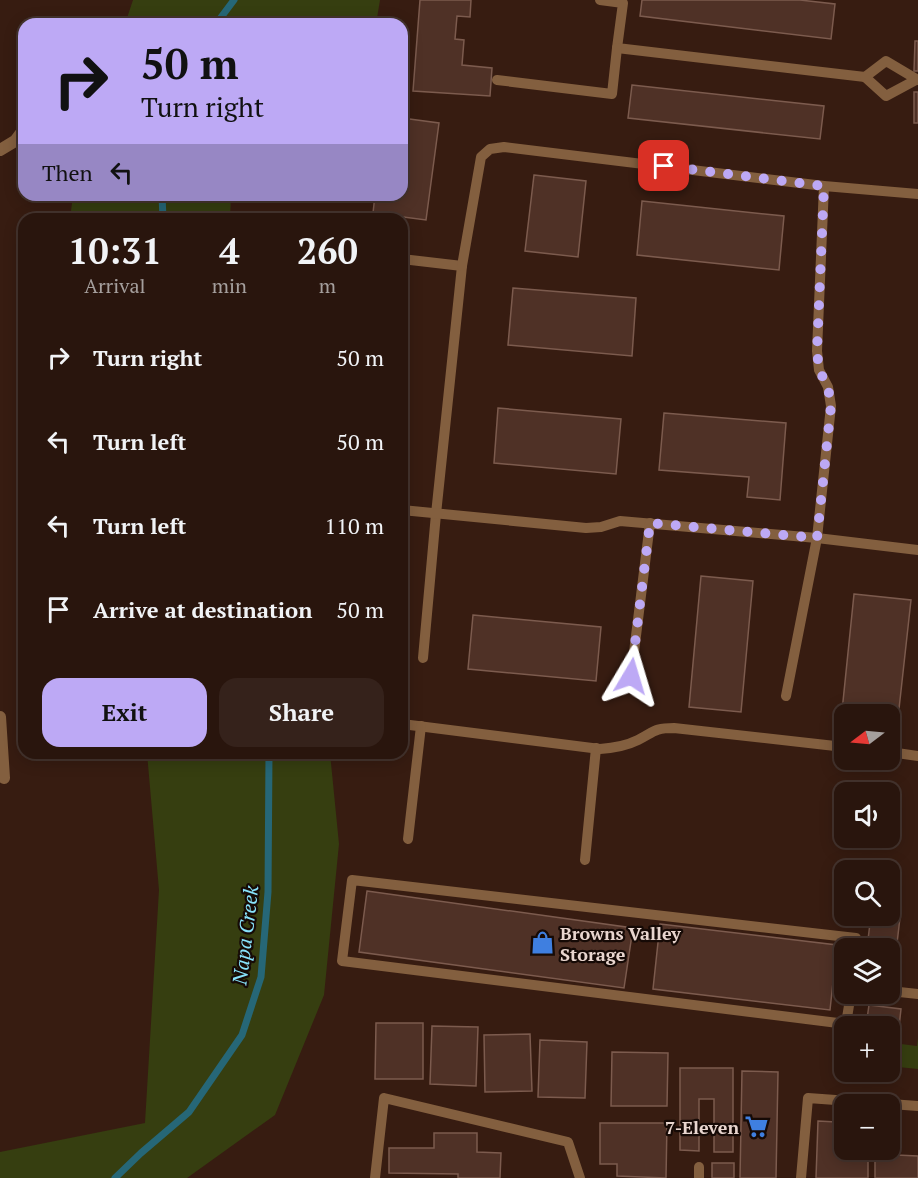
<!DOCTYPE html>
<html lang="en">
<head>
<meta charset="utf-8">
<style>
	body { margin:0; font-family:"PT Serif",serif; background:#35221b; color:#f1f3f6; height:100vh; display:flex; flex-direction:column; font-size:22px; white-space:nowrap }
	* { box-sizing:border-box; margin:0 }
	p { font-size:20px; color:#a59f9d }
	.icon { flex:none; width:33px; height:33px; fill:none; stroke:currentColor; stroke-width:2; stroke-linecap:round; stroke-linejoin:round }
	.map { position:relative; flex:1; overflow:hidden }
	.panel { position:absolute; left:18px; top:213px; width:390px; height:546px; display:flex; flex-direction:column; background:#29150d; border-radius:18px; box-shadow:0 3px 15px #0003,0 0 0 2px #45342e }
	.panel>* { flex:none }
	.top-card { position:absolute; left:18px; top:18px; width:390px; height:183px; border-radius:18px; box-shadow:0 3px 15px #0003,0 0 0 2px #45342e; background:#bda9f5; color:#111; overflow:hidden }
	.needle { width:39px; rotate:254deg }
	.fabs { position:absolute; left:834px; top:704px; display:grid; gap:12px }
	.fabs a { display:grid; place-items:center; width:66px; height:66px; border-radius:12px; background:#29150d; box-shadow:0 3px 15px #0003,0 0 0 2px #45342e; font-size:30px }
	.pin { position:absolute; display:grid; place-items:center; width:51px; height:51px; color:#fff; margin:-26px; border-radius:12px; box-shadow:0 3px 9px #0006 }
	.me { position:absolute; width:66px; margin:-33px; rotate:7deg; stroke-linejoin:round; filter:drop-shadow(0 0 4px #0008) }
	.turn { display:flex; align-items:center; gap:21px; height:126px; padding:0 24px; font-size:27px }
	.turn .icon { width:78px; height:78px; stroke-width:2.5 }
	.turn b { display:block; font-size:42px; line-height:51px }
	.then { display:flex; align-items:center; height:57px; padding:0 24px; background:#0003; gap:12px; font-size:22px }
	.eta { display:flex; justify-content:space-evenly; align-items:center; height:102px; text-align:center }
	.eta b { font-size:36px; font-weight:600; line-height:42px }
	.primary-button { display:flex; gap:12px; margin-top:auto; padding:12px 24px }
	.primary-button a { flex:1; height:69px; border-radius:18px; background:#bda9f5; color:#111; font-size:24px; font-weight:600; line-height:69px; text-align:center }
	.primary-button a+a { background:#35221b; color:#f1f3f6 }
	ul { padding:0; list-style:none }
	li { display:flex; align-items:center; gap:18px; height:84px; padding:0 24px }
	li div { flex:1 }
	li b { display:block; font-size:22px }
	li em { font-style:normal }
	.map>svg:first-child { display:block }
	.green { fill:#363e10 }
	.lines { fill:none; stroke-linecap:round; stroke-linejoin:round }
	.stream { stroke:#266777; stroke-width:7 }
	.building { fill:#4f3126; stroke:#7c5b4e; stroke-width:1.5 }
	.lane { stroke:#835f3f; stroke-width:10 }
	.street { stroke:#835f3f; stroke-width:12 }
	.route { stroke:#bda9f5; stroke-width:10; stroke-dasharray:0 18 }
	.labels { text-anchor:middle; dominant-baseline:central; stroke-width:4.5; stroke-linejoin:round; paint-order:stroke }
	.poi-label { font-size:18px; font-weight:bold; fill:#e9d6cf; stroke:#160a06; text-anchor:start }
	.water-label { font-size:20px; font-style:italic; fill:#88e3fc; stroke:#160a06 }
</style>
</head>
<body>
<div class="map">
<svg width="918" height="1178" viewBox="0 0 918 1178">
	<rect width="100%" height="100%" fill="#371c11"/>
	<g class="green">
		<path d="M133,0h247l-4,24h-251z"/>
		<path d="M73,195h158l-1,24h-160z"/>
		<path d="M147,753h183l9,91 -15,151 -49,120 -88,63h-187v-26l145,-29 14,-233z"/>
		<path d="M918,1038v31l-20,-2 3,-23 16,2z"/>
	</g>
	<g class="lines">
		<g class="stream">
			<path d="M216,24l18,-24"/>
			<path d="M162,195l1,24"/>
			<path d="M115,1178l26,-25 48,-41 53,-77 19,-58 7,-85 1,-139"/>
		</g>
	</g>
	<g class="building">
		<path d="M420,0h51l-1,17 -13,-1 -2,23 9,1 -2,25 30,3 -2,28 -77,-5z"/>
		<path d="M642,0h158l35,4 -4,35 -191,-23z"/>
		<path d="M915,41h3v30h-4z"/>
		<path d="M632,85l192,21 -4,33 -192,-21z"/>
		<rect x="914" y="92" width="4" height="31"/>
		<path d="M402,118l37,5 -13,97 -53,-7 2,-18h27z"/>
		<path d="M534,175l52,6 -8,76 -53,-6z"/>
		<path d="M642,201l142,15 -5,54 -142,-15z"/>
		<path d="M513,288l123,10 -4,58 -124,-11z"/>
		<path d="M498,408l123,11 -5,55 -122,-11z"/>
		<path d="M664,413l122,10 -6,77 -33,-3 2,-20 -90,-7z"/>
		<path d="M701,576l52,5 -12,131 -52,-5z"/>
		<path d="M854,594l57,6 -14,127 -7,-1v-12h-46v7h-3z"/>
		<path d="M473,615l128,12 -5,54 -128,-12z"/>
		<path d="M367,891l266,37 -9,60 -265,-36z"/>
		<path d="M890,908l11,1 -7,60h-4v-21h-23l4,-33h19z"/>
		<path d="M660,924l177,21 -7,65 -177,-21z"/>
		<path d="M869,1005l32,4 -6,54 -5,-1v-36h-24z"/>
		<path d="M376,1023h47v56h-48z"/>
		<path d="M432,1026l46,1 -2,59 -46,-2z"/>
		<path d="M530,1034l2,57 -47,1 -1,-57z"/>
		<path d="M540,1040l47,2 -2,56 -47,-1z"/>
		<path d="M612,1052l56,1 -1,53h-56z"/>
		<path d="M680,1068h53v84h-19v-53h-15v52l-19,-1z"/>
		<path d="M742,1071l36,1 -2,106h-36z"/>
		<path d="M818,1121l18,1v31l32,1v24h-52z"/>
		<path d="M600,1123h67l-1,55 -49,-2v-12h-17z"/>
		<path d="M434,1133h43v19l24,1 -1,25h-42v-4l-69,-1v-25h45z"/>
		<path d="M875,1154l43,2v22h-43z"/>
		<rect x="712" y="1163" width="22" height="15"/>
	</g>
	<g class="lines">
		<g class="lane">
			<path d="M600,0l23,3 -6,45 248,29"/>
			<path d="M497,80l115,14 5,-46"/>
			<path d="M916,80l-30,16 -21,-19 21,-16 32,19"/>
			<path d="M402,259l60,7 -26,248 -13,144"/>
			<path d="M462,266l19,-109 9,-8 14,-2 320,39 94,8"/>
			<path d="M402,510l184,18 15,-1 19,-6 197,17 101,12"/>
			<path d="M631,676l19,-153"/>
			<path d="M786,696l31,-158 14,-132 -3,-19 -9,-17 -2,-19 7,-165"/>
			<path d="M402,724l198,25c14,-1 26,-3 38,-9 16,-8 16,-12 36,-12l170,19"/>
			<path d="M890,752l28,4"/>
			<path d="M408,839l13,-113"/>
			<path d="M585,860l11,-112"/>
			<path d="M890,991l28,3"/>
			<path d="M851,993l-5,31 -504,-63 10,-81 504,58 -1,10"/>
			<path d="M375,1178l9,-80 184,44 12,36"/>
			<path d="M699,1178v-11"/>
			<path d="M801,1178l7,-80 110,8"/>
		</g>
		<g class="street">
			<path d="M0,150l15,-9 9,-12"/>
			<path d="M0,717l4,61"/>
		</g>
	</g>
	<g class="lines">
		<path class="route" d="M631,676l19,-153 167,15 14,-132 -3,-19 -9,-17 -2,-19 7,-165 -160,-20"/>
	</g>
	<defs>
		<symbol id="shop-bare" viewBox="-9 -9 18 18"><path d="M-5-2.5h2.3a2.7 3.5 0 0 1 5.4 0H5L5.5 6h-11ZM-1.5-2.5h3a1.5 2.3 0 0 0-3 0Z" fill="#3f7fe0" stroke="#160a06" stroke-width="2.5" paint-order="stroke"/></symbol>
		<symbol id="supermarket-bare" viewBox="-9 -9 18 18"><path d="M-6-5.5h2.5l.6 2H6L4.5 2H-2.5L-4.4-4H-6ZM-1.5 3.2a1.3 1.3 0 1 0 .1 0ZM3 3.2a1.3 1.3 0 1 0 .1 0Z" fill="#3f7fe0" stroke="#160a06" stroke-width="2.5" paint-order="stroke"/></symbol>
	</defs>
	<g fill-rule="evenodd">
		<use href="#shop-bare" x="526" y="926" width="33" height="33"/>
		<use href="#supermarket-bare" x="740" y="1110" width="33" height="33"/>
	</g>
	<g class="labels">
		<g class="poi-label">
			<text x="560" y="933">Browns Valley<tspan x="560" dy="21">Storage</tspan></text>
			<text x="739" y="1127" text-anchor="end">7-Eleven</text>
		</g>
		<g class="water-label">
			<text transform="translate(245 935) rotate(-83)">Napa Creek</text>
		</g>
	</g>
</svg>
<div class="fabs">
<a><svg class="needle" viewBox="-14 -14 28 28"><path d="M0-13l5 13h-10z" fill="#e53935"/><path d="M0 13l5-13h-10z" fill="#a59f9d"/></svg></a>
<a><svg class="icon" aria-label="sound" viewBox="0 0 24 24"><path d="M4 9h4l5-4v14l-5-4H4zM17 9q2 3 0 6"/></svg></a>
<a><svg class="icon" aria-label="search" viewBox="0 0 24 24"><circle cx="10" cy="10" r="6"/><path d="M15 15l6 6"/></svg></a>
<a><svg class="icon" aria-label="layers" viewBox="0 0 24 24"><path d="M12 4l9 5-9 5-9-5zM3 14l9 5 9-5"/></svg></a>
<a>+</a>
<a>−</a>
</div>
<div class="pin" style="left:664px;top:166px;background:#d93025"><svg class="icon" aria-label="arrive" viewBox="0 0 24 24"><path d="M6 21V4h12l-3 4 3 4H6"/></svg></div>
<svg class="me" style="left:631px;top:676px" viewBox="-20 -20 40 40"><path d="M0-17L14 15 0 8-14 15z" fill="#bda9f5" stroke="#fff" stroke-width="4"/></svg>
<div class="top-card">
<div class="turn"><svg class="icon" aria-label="right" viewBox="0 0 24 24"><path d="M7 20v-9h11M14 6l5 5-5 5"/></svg><div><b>50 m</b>Turn right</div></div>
<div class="then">Then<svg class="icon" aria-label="left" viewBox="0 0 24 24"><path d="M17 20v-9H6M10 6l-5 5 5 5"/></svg></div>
</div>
<section class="panel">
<div class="eta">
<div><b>10:31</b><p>Arrival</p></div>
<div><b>4</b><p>min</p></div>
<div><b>260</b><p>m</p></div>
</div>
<ul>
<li><svg class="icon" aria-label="right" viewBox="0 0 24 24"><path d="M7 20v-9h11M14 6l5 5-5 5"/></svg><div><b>Turn right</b></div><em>50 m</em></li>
<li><svg class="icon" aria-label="left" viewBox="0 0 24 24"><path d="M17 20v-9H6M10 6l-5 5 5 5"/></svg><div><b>Turn left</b></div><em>50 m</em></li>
<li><svg class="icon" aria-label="left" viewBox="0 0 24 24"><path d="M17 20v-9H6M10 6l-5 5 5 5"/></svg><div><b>Turn left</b></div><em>110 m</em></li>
<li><svg class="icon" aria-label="arrive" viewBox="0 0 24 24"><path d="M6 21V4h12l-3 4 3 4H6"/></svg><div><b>Arrive at destination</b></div><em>50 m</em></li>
</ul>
<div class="primary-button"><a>Exit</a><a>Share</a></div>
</section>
</div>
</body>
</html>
